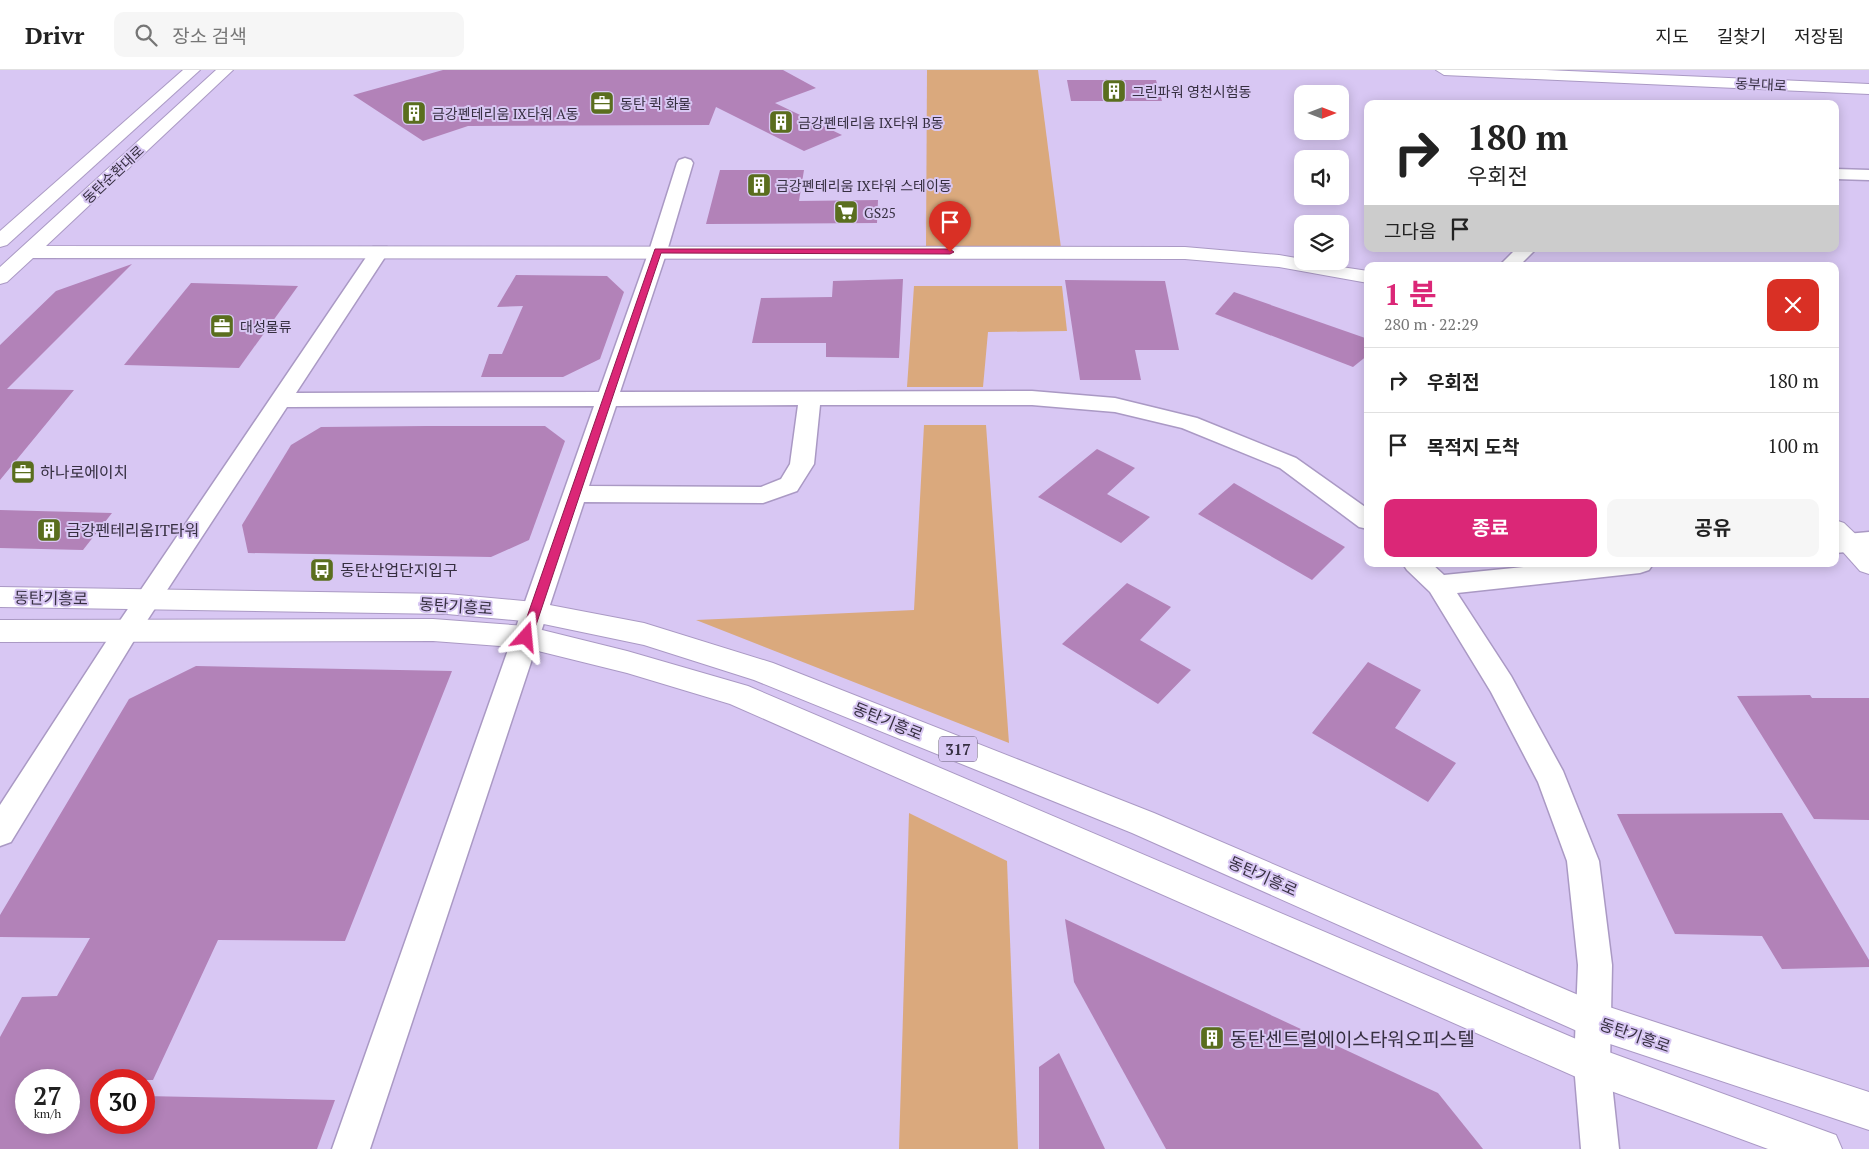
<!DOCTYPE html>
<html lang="ko">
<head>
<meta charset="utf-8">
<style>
	body { margin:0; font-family:"PT Serif","Noto Sans KR",serif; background:#f6f6f6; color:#222; height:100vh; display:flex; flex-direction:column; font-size:19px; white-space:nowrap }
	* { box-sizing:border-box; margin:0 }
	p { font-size:16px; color:#767676 }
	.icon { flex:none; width:28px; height:28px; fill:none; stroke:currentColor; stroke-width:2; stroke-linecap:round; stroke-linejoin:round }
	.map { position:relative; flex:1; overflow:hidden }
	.details { position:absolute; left:1364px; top:192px; width:475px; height:305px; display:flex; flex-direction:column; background:#fff; border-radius:10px; box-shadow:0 2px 12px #0003 }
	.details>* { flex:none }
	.hud { position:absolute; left:1364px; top:30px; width:475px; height:152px; border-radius:10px; box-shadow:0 2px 12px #0003; background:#fff; color:#222; overflow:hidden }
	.needle { width:32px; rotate:90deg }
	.tools { position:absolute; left:1294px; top:15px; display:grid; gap:10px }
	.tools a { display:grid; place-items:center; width:55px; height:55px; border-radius:10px; background:#fff; box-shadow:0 2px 12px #0003; font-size:25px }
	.speed { position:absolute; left:15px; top:999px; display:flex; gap:10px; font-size:25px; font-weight:700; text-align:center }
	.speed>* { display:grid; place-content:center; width:65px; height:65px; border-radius:50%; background:#fff; box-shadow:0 2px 12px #0003; line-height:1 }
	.speed small { font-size:12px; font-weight:400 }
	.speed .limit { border:8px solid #d22; background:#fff; color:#111 }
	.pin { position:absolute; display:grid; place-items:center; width:42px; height:42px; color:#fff; margin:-51px -21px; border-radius:50% 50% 50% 0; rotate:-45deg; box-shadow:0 0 5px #0007 }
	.pin .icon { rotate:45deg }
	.me { position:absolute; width:55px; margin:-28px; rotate:18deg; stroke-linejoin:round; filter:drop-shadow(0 0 4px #0008) }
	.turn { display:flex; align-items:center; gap:18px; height:105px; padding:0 20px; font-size:22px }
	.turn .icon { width:65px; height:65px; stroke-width:2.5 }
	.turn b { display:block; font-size:35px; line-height:42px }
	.then { display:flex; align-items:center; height:48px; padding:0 20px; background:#0003; gap:10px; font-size:19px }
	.round { display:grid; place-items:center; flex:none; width:52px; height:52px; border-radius:10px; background:#f6f6f6 }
	.overview { display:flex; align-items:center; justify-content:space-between; height:85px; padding:0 20px }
	h1 { font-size:30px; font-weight:700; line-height:38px; color:#db2777 }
	.primary-button { display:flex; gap:10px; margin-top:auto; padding:10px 20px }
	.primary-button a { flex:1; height:58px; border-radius:10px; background:#db2777; color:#fff; font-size:20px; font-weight:700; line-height:58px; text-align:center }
	.primary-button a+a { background:#f6f6f6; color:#222 }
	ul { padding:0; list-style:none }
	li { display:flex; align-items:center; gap:15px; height:65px; padding:0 20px; border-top:1px solid #e0e0e0 }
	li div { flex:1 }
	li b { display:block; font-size:19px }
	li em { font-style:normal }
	header { display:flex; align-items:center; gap:30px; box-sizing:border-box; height:70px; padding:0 25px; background:#fff; border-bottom:1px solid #e0e0e0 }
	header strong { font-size:24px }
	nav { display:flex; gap:28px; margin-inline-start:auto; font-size:18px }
	.search { width:350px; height:45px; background:#f6f6f6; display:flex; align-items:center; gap:12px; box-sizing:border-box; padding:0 18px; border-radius:10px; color:#767676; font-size:19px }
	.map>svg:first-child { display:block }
	.green { fill:#daa97d }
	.building { fill:#b282b8; fill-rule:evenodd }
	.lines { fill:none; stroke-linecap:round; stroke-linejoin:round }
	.street-casing { stroke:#aa99c4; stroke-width:3 }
	.secondary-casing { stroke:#aa99c4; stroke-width:2 }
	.primary-casing { stroke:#aa99c4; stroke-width:2 }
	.highway-casing { stroke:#aa99c4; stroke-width:2 }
	.street { fill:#fff; fill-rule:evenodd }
	.secondary { fill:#fff; fill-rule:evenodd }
	.primary { fill:#fff; fill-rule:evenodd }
	.highway { fill:#fff; fill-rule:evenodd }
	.route { fill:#db2777; stroke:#8e194d }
	.labels { text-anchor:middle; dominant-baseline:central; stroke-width:4; stroke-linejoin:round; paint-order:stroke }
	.far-street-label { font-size:14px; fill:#362f41; stroke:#d8c7f3 }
	.far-poi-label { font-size:14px; fill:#362f41; stroke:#d8c7f3; text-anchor:start }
	.shield { fill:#d8c7f3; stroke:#675d76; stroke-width:1 }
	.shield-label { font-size:15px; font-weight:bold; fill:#362f41 }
	.poi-label { font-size:16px; fill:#362f41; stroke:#d8c7f3; text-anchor:start }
	.street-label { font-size:16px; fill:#362f41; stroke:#d8c7f3 }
	.near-poi-label { font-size:19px; fill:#362f41; stroke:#d8c7f3; text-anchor:start }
</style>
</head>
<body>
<header>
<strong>Drivr</strong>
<div class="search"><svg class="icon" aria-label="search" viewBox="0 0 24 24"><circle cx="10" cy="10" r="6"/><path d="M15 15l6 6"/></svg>장소 검색</div>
<nav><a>지도</a><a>길찾기</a><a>저장됨</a></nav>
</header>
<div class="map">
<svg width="1869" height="1079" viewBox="0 0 1869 1079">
	<rect width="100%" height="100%" fill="#d8c7f3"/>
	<g class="green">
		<path d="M927,0h111l23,178 -135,2z"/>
		<path d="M914,216h148l5,45 -79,1 -5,55h-76z"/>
		<path d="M924,355h62l23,318 -313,-123 218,-10z"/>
		<path d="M909,743l98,48 11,288h-119z"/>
	</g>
	<g class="building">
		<path d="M443,0h340l33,18 -41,15 67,32 -38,16 -88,-44 -7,18 -241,1 -45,15 -70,-46z"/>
		<path d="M1067,10h89l6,21h-91z"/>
		<path d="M720,100h84l-5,31 79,-1 -1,23 -171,1z"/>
		<path d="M132,194l-125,125 67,1 -74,90v-135l56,-54z"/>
		<path d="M516,205l91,1 17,16 -24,67 -37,18h-82l8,-23h13l21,-48 -26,1z"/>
		<path d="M903,209l-4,79 -73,-1v-14h-74l9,-45 71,-1 1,-16z"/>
		<path d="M1065,210l100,1 14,69h-44l6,30h-61z"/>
		<path d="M191,213l107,3 -59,82 -115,-3z"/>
		<path d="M1234,222l134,47v16l-15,12 -138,-53z"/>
		<path d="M427,356h118l20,15 -36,99 -38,17 -243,-4 -6,-28 49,-80 30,-18z"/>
		<path d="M1097,379l38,19 -28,26 43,23 -29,26 -83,-46z"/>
		<path d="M1234,413l111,64 -33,33 -114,-66z"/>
		<path d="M0,440l112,3 -29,37 -83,-2z"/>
		<path d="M1127,513l44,24 -31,33 51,30 -33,34 -96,-60z"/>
		<path d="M1368,592l53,28 -26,38 61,35 -28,39 -116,-69z"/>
		<path d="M196,596l256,5 -107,270 -127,-1 -65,140h-52v42h43v-26l191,4 -18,49h-317v-112l22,-40 35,-1 33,-58 -90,-1v-22l129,-216zM26,1010h43v42h-43z"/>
		<path d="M1810,625l2,3h57v122l-55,-1 -77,-123z"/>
		<path d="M1782,743l87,147v7l-87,2 -20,-33 -87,-2 -58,-120z"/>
		<path d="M1065,849l373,174 45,56h-317l-92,-167z"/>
		<path d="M1059,983l46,96h-66v-82z"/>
	</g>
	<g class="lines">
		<defs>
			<g id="street">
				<path d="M685,88l6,2 2,3 -26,88 -47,141 412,-1 83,7 82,20 99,40 72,51v20l-9,-2 -79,-59 -98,-40 -67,-16 -83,-7h-212l-6,59 -17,27 -34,12 -179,-1 -214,647h-38l262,-743 -307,1 -152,232 -124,203 -11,4v-41l117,-180 256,-378h14l2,4 -93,142 303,-1 50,-141 28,-88 2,-3zM798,335l-8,59 -9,15 -20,8 -172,-1 27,-80z"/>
				<path d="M1835,99l34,1v10l-34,-1z"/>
				<path d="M1516,179h20l-17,17h-20z"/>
				<path d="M1869,462v18l-34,3v-18z"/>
				<path d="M1403,494h29l12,11 109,-11h100l-4,6 -9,3 -183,20 54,83 52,95 36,90 13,104 -2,100 9,84h-38l-7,-84 4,-100 -11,-104 -29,-79 -47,-90 -61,-100 -23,-22z"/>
			</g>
			<g id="secondary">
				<path d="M183,0h17l-193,175 -7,2v-16z"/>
				<path d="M216,0h17l-187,176 1139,1 94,8 23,4v2l66,10v12l-89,-16 -94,-8 -1152,-1 -26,24 -7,2v-17z"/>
				<path d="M1835,450l9,3 25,24v27l-9,-3 -25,-28z"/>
			</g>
			<g id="primary">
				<path d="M0,517l447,7 87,8 110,21 129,40 381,150 443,190 272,89v38l-274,-91 -463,-206 -378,-153 -110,-35 -110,-23 -87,-8 -447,-7z"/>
				<path d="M433,549l93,7 101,25 121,35 847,361 241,88 6,14h-74l-176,-65 -862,-380 -103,-31 -101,-25 -93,-7 -433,1v-22z"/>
			</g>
			<path id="highway" d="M1436,0h110l323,14v10l-425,-19z"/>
		</defs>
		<use href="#street" class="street-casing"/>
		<use href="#secondary" class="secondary-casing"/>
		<use href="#primary" class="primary-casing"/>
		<use href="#highway" class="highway-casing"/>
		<use href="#street" class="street"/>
		<use href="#secondary" class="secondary"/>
		<use href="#primary" class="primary"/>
		<use href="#highway" class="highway"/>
	</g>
	<path class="route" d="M655,179h295l4,3 -4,2 -289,-1 -129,384 -2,3h-8l-2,-3z"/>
	<defs>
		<symbol id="building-square" viewBox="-11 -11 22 22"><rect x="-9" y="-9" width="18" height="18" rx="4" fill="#5a6e1e" stroke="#d8c7f3"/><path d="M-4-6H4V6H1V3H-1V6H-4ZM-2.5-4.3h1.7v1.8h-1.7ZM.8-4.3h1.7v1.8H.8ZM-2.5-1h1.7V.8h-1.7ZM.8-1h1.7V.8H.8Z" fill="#fff"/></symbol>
		<symbol id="office-square" viewBox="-11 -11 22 22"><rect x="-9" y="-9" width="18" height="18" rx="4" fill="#5a6e1e" stroke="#d8c7f3"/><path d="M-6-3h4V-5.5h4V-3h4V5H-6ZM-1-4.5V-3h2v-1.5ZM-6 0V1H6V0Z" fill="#fff"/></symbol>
		<symbol id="supermarket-square" viewBox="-11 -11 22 22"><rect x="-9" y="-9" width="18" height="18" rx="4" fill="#5a6e1e" stroke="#d8c7f3"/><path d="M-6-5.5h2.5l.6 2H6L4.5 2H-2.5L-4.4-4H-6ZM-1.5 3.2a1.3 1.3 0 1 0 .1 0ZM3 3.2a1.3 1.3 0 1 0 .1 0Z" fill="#fff"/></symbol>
		<symbol id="bus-square" viewBox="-11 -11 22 22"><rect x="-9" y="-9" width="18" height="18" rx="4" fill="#5a6e1e" stroke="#d8c7f3"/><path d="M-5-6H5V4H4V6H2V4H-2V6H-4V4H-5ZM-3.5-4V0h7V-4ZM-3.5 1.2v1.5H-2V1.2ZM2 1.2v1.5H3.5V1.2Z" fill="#fff"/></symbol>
	</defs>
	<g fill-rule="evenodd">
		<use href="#building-square" x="1100" y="7" width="28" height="28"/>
		<use href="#office-square" x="588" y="19" width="28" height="28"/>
		<use href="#building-square" x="400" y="29" width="28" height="28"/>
		<use href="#building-square" x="767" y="38" width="28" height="28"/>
		<use href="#building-square" x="745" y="101" width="28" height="28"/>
		<use href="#supermarket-square" x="832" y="128" width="28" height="28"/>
		<use href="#office-square" x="208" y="242" width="28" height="28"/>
		<use href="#office-square" x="9" y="388" width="28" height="28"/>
		<use href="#building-square" x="35" y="446" width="28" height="28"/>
		<use href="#bus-square" x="308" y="486" width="28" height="28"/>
		<use href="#building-square" x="1198" y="954" width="28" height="28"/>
	</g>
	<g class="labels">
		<g class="far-street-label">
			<text transform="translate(1761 14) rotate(3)">동부대로</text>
			<text transform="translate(113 104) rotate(-43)">동탄순환대로</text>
		</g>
		<g class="far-poi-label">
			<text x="1132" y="21">그린파워 영천시험동</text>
			<text x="620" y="33">동탄 퀵 화물</text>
			<text x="432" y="43">금강펜테리움 IX타워 A동</text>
			<text x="798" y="52">금강펜테리움 IX타워 B동</text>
			<text x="776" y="115">금강펜테리움 IX타워 스테이동</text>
			<text x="864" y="142">GS25</text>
			<text x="240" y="256">대성물류</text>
		</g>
		<rect class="shield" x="939" y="666.5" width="38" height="25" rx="4"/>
		<g class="shield-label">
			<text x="958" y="679">317</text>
		</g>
		<g class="poi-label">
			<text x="40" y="402">하나로에이치</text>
			<text x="66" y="460">금강펜테리움IT타워</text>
			<text x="340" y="500">동탄산업단지입구</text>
		</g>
		<g class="street-label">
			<text transform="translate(51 528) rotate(1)">동탄기흥로</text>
			<text transform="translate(456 536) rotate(4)">동탄기흥로</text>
			<text transform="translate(888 651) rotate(22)">동탄기흥로</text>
			<text transform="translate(1263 806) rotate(24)">동탄기흥로</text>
			<text transform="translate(1635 965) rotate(19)">동탄기흥로</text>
		</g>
		<g class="near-poi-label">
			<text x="1230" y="968">동탄센트럴에이스타워오피스텔</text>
		</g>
	</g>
</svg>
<div class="tools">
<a><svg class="needle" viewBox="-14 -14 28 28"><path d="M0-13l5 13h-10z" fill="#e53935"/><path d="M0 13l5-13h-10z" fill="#767676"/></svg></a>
<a><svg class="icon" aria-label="sound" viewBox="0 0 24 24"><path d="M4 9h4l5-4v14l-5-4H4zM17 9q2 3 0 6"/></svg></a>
<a><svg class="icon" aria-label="layers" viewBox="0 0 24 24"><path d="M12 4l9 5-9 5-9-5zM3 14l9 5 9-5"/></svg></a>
</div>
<div class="speed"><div>27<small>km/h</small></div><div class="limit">30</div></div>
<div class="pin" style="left:950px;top:182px;background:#d93025"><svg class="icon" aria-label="arrive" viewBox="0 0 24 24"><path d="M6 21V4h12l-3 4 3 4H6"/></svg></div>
<svg class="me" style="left:526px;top:567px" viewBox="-20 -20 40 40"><path d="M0-17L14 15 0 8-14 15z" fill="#db2777" stroke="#fff" stroke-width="4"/></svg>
<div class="hud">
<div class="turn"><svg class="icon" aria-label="right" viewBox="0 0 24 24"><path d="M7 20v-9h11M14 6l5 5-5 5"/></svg><div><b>180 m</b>우회전</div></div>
<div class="then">그다음<svg class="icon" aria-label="arrive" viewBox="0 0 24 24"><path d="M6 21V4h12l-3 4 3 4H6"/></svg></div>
</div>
<section class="details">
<div class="overview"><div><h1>1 분</h1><p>280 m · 22:29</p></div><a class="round" style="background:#d93025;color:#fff"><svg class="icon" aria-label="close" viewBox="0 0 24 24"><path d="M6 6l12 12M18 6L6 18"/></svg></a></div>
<ul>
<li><svg class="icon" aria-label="right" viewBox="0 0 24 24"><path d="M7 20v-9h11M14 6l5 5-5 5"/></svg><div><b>우회전</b></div><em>180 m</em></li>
<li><svg class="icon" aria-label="arrive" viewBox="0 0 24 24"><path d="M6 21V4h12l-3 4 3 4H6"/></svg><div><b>목적지 도착</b></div><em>100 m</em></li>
</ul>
<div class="primary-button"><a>종료</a><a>공유</a></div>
</section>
</div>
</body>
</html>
